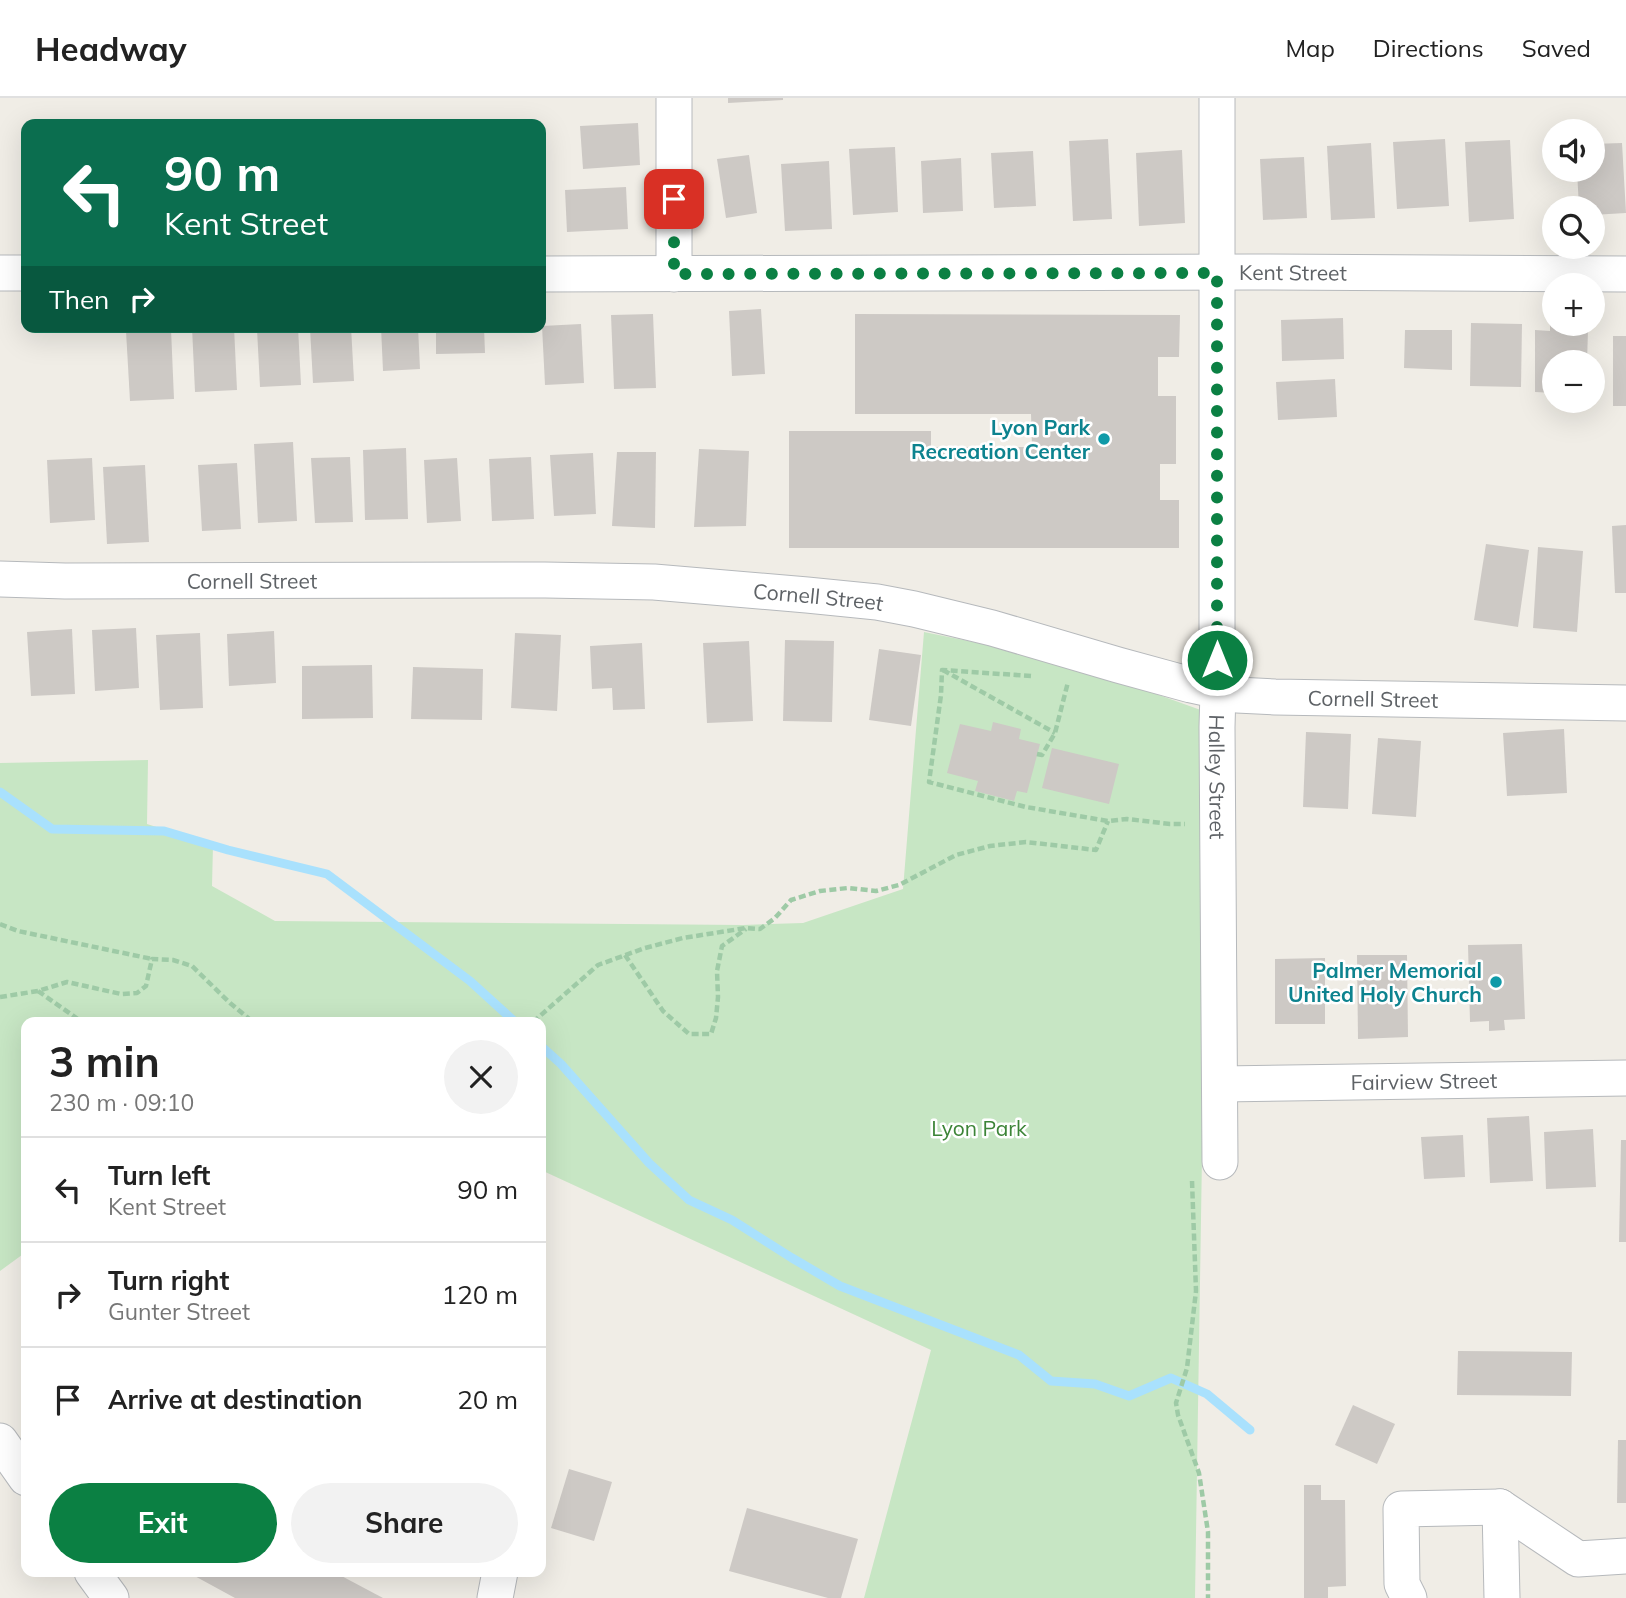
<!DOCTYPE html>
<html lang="en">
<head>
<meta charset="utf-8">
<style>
	body { margin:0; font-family:Mulish,sans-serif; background:#f2f2f2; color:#222; height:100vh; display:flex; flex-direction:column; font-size:26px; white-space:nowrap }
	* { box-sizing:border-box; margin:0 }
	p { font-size:23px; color:#767676 }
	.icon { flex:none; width:38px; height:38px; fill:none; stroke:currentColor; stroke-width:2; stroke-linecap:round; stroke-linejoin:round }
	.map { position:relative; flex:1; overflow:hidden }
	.panel { position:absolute; left:21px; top:919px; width:525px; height:560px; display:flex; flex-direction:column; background:#fff; border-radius:14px; box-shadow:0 7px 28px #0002 }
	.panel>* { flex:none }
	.hud { position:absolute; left:21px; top:21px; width:525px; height:214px; border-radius:14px; box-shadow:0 7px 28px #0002; background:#0b6e4f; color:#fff; overflow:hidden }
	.buttons { position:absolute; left:1542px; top:21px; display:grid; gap:14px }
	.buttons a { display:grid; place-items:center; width:63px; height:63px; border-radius:50%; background:#fff; box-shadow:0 7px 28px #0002; font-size:35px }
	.pin { position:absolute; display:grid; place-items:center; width:60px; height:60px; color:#fff; margin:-30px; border-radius:14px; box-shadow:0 4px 10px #0006 }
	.me { position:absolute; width:77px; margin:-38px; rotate:0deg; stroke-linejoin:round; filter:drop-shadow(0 0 5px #0008) }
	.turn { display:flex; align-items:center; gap:24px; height:147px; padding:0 28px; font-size:32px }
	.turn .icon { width:91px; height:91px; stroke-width:2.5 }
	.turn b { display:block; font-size:49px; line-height:60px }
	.then { display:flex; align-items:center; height:66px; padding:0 28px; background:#0003; gap:14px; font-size:26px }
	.round { display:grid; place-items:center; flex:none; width:74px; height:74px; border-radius:37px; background:#f2f2f2 }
	.head { display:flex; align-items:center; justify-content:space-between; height:119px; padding:0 28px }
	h1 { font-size:42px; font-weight:700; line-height:52px }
	.primary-button { display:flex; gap:14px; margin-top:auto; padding:14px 28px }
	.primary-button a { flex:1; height:80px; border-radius:42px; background:#0b8043; color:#fff; font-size:28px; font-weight:700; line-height:80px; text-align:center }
	.primary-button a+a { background:#f2f2f2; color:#222 }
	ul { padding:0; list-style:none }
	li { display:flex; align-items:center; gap:21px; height:105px; padding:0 28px; border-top:2px solid #e0e0e0 }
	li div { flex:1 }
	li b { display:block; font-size:26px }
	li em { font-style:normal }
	header { display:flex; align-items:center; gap:42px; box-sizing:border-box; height:98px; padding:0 35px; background:#fff; border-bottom:2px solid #e0e0e0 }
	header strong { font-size:33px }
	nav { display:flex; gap:38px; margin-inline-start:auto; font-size:24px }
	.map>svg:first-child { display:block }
	.green { fill:#c7e6c4 }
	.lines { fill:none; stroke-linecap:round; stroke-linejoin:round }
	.stream { stroke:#a9e1fd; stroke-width:9 }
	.building { fill:#cdc9c5 }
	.minor-casing { stroke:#b6b9bc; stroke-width:37 }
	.path { stroke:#9ecaa6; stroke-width:4.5; stroke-dasharray:7 3.5; stroke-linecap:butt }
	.minor { stroke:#fff; stroke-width:35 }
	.route { stroke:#0b8043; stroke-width:12; stroke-dasharray:0 21.6 }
	.culture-dot { fill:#0f9aa8; stroke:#fff; stroke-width:2.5 }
	.labels { text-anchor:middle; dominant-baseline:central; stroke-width:5; stroke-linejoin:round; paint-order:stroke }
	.street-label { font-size:21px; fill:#5e6266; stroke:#fff }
	.culture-label { font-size:21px; font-weight:bold; fill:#0d838f; stroke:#fff; text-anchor:end }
	.park-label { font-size:21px; fill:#3c8437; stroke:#fff }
</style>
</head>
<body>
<header>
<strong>Headway</strong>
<nav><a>Map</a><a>Directions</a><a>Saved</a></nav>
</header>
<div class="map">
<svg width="1626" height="1500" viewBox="0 0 1626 1500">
	<rect width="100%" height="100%" fill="#f0ede6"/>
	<path class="green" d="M924,534l69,14 141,40 75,27 -14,885h-331l67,-248 -390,-180v-148h-515v230l-26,19v-508l148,-3 -1,64 66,21 -1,41 63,35 468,4 60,-2 100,-34z"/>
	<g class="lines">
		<g class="stream">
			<path d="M0,694l52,37 112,2 64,19 99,24 143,107 45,41"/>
			<path d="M541,948l20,18 88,99 40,37 43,20 60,38 48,28 179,69 32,26 44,3 34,12 42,-18 36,16 43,36"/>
		</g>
	</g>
	<g class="building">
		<path d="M728,0h55v2l-55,3z"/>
		<path d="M638,25l2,42 -57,4 -3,-43z"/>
		<path d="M1108,41l4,80 -39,2 -4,-80z"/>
		<path d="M1445,41l4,67 -52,3 -4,-67z"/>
		<path d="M1510,42l4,79 -45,3 -4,-80z"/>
		<path d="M1371,45l4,75 -44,2 -4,-74z"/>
		<path d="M1622,45l4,70 -34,2v-7h-13l-2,-38h15v-26z"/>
		<path d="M895,49l3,65 -45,3 -4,-66z"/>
		<path d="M1182,52l3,73 -46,3 -3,-73z"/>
		<path d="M1033,53l3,55 -42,2 -3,-55z"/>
		<path d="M749,57l8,58 -31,5 -9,-59z"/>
		<path d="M1304,59l3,61 -44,2 -3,-61z"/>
		<path d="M961,60l2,53 -40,2 -2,-52z"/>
		<path d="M829,63l3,68 -47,2 -4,-67z"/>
		<path d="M626,89l2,42 -61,3 -2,-42z"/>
		<path d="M761,211l4,65 -33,2 -3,-65z"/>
		<path d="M653,216l3,74 -42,1 -3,-74z"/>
		<path d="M855,216l325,1 -1,42h-21v39h18v68h-16v36h19v48h-390v-117h142v16h101l-1,-33h-176z"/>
		<path d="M1343,220l1,41 -62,2 -1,-41z"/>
		<path d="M1471,225l51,1 -1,63 -51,-1z"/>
		<path d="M581,226l3,59 -39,2 -3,-59z"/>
		<path d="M1550,226l21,1v5h17l-1,32h-33v31l-19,-1v-62l15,1z"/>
		<path d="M192,229h42l3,63 -42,2z"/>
		<path d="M298,229l3,58 -41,2 -3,-58z"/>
		<path d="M351,229l3,54 -41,2 -3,-55z"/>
		<path d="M381,229h37l2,42 -37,2z"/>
		<path d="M436,229h48l1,26 -49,1z"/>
		<path d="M171,231l3,70 -44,2 -4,-70z"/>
		<path d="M1405,232h47v40l-48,-2z"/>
		<rect x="1613" y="238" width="13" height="70"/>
		<path d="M1335,281l2,38 -59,3 -2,-38z"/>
		<path d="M293,344l4,79 -39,2 -4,-79z"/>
		<path d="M406,350l2,71 -43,1 -2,-70z"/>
		<path d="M699,351l50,2 -3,75 -52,1z"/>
		<path d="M617,354h39l-1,76 -43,-2z"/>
		<path d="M593,355l3,61 -42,2 -4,-61z"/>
		<path d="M350,359l3,65 -38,1 -4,-65z"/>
		<path d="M531,359l3,62 -42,2 -3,-62z"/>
		<path d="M92,360l3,62 -45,3 -3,-63z"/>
		<path d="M457,360l4,63 -34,2 -3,-63z"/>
		<path d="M237,365l4,66 -39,2 -4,-66z"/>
		<path d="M145,367l4,77 -42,2 -4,-77z"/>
		<path d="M1626,427v68h-11l-3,-67z"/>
		<path d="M1486,446l43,6 -11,77 -44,-7z"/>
		<path d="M1538,449l45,4 -6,81 -44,-4z"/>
		<path d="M136,530l3,60 -44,3 -3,-61z"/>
		<path d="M72,531l3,65 -44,2 -4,-64z"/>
		<path d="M274,533l2,52 -47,3 -2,-52z"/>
		<path d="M200,535l3,75 -43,2 -4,-75z"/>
		<path d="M515,535l46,2 -4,76 -46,-3z"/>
		<path d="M785,542l49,1 -2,81 -49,-1z"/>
		<path d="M749,543l4,80 -46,2 -4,-80z"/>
		<path d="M642,545l3,66 -32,1 -1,-22 -20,1 -2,-43z"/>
		<path d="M879,551l42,6 -10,71 -42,-6z"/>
		<path d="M372,567l1,53 -71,1v-53z"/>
		<path d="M413,569l70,2 -1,51 -71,-1z"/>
		<path d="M993,624l28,7 -2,10 21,5 -13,49 -10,-2 -3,10 -39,-10 3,-10 -31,-8 13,-49 31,7z"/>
		<path d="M1564,631l3,64 -60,3 -4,-63z"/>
		<path d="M1306,634l45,2 -3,75 -45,-2z"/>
		<path d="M1378,640l43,3 -5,76 -44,-3z"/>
		<path d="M1052,650l67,16 -10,40 -67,-16z"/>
		<path d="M1522,846l3,75 -21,1 1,10 -16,1v-10l-19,1 -2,-77z"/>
		<path d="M1357,857h50l1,82 -50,2z"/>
		<path d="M1325,860v66h-50v-65z"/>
		<path d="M1529,1018l4,65 -43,2 -3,-65z"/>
		<path d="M1593,1031l3,58 -50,2 -2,-57z"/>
		<path d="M1463,1037l2,42 -41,2 -3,-42z"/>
		<path d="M1621,1042h5v102h-7z"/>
		<path d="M1458,1253l114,1 -1,44 -114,-1z"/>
		<path d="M1353,1307l42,19 -18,40 -42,-19z"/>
		<path d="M1618,1342h8v63h-9z"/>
		<path d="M569,1371l43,13 -18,59 -43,-13z"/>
		<path d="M1304,1387h17v15h24l1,86 -18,1v11h-24z"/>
		<path d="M747,1410l111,31 -17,59h-13l-99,-27z"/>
		<path d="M192,1474h142l49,26h-148l-44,-24z"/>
	</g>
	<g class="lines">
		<defs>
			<g id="minor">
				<path d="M674,0v176"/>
				<path id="s1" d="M1217,0v562l1,31 -1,36 3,435"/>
				<path d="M0,175h26"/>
				<path id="s2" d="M541,176l710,-2 375,2"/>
				<path id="s3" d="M0,481l65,2 480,-1 109,2 153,13 70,7 37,7 78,19 126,37 73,20 46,10 38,2 351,6"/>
				<path id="s4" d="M1221,986l405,-6"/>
				<path d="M0,1343l26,37"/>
				<path d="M1500,1409l78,52 48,-3"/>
				<path d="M1500,1409l2,91"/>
				<path d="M92,1474l19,26"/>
				<path d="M495,1500l5,-26"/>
				<path d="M1409,1500l-7,-14 -1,-75 99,-2"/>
			</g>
		</defs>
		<use href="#minor" class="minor-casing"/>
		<g class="path">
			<path d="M943,572l112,63"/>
			<path d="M1031,578l-89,-6 -1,25 -12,87 97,25 82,14 19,-2 43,5h15"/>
			<path d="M1037,656l5,1 13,-22 13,-51"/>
			<path d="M0,826l18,7 134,28"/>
			<path d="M625,857l38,56 26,23h22l5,-16 2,-21 -1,-26 5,-25 24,-17"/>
			<path d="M38,893l44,31"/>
			<path d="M0,899l38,-6 29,-9 54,12 16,-1 9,-7 6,-27 21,1 19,6 38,37 23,19"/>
			<path d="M533,924l65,-57 47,-17 38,-10 63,-10 14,1 15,-11 16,-18 29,-9 28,-3 28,3 23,-6 57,-30 34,-9 36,-4 70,8 12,-29"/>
			<path d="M1192,1083l4,110 -9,77 -11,35 2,12 21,58 9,59v66"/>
		</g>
		<use href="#minor" class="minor"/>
	</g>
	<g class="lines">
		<path class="route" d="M674,101v75l543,-1v387"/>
	</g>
	<g class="culture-dot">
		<circle cx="1104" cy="341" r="7"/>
		<circle cx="1496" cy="884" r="7"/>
	</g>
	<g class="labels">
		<g class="street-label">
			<text stroke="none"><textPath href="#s2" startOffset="752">Kent Street</textPath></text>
			<text stroke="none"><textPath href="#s3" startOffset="252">Cornell Street</textPath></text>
			<text stroke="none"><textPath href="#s3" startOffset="819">Cornell Street</textPath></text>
			<text stroke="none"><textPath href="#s3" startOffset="1386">Cornell Street</textPath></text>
			<text stroke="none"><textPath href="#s1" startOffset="679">Halley Street</textPath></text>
			<text stroke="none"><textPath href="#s4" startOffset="203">Fairview Street</textPath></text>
		</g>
		<g class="culture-label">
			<text x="1090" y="329">Lyon Park<tspan x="1090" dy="24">Recreation Center</tspan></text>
			<text x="1482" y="872">Palmer Memorial<tspan x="1482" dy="24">United Holy Church</tspan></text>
		</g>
		<g class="park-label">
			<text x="979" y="1030">Lyon Park</text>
		</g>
	</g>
</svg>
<div class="buttons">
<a><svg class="icon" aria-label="sound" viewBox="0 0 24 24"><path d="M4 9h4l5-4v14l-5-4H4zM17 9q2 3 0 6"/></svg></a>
<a><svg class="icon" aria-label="search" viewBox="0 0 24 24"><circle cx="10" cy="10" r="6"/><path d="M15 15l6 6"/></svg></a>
<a>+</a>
<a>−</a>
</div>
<div class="pin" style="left:674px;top:101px;background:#d93025"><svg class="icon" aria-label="arrive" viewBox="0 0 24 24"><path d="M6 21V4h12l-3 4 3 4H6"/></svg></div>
<svg class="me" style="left:1217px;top:562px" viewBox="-20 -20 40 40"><circle r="17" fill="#0b8043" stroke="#fff" stroke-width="3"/><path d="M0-11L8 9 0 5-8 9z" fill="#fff"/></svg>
<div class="hud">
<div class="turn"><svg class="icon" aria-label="left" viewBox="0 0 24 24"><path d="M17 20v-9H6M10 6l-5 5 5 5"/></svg><div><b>90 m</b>Kent Street</div></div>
<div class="then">Then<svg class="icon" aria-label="right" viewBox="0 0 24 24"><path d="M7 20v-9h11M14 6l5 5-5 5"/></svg></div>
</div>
<section class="panel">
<div class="head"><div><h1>3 min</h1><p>230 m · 09:10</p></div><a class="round"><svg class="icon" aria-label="close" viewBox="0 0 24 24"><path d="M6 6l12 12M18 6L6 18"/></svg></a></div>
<ul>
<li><svg class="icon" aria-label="left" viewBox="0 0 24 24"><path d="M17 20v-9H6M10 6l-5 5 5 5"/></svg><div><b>Turn left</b><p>Kent Street</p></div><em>90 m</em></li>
<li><svg class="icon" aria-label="right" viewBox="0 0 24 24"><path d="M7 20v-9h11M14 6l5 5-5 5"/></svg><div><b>Turn right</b><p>Gunter Street</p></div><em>120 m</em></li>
<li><svg class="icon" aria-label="arrive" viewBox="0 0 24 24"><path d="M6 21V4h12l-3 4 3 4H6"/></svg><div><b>Arrive at destination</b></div><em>20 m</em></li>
</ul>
<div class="primary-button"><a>Exit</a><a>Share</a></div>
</section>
</div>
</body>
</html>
